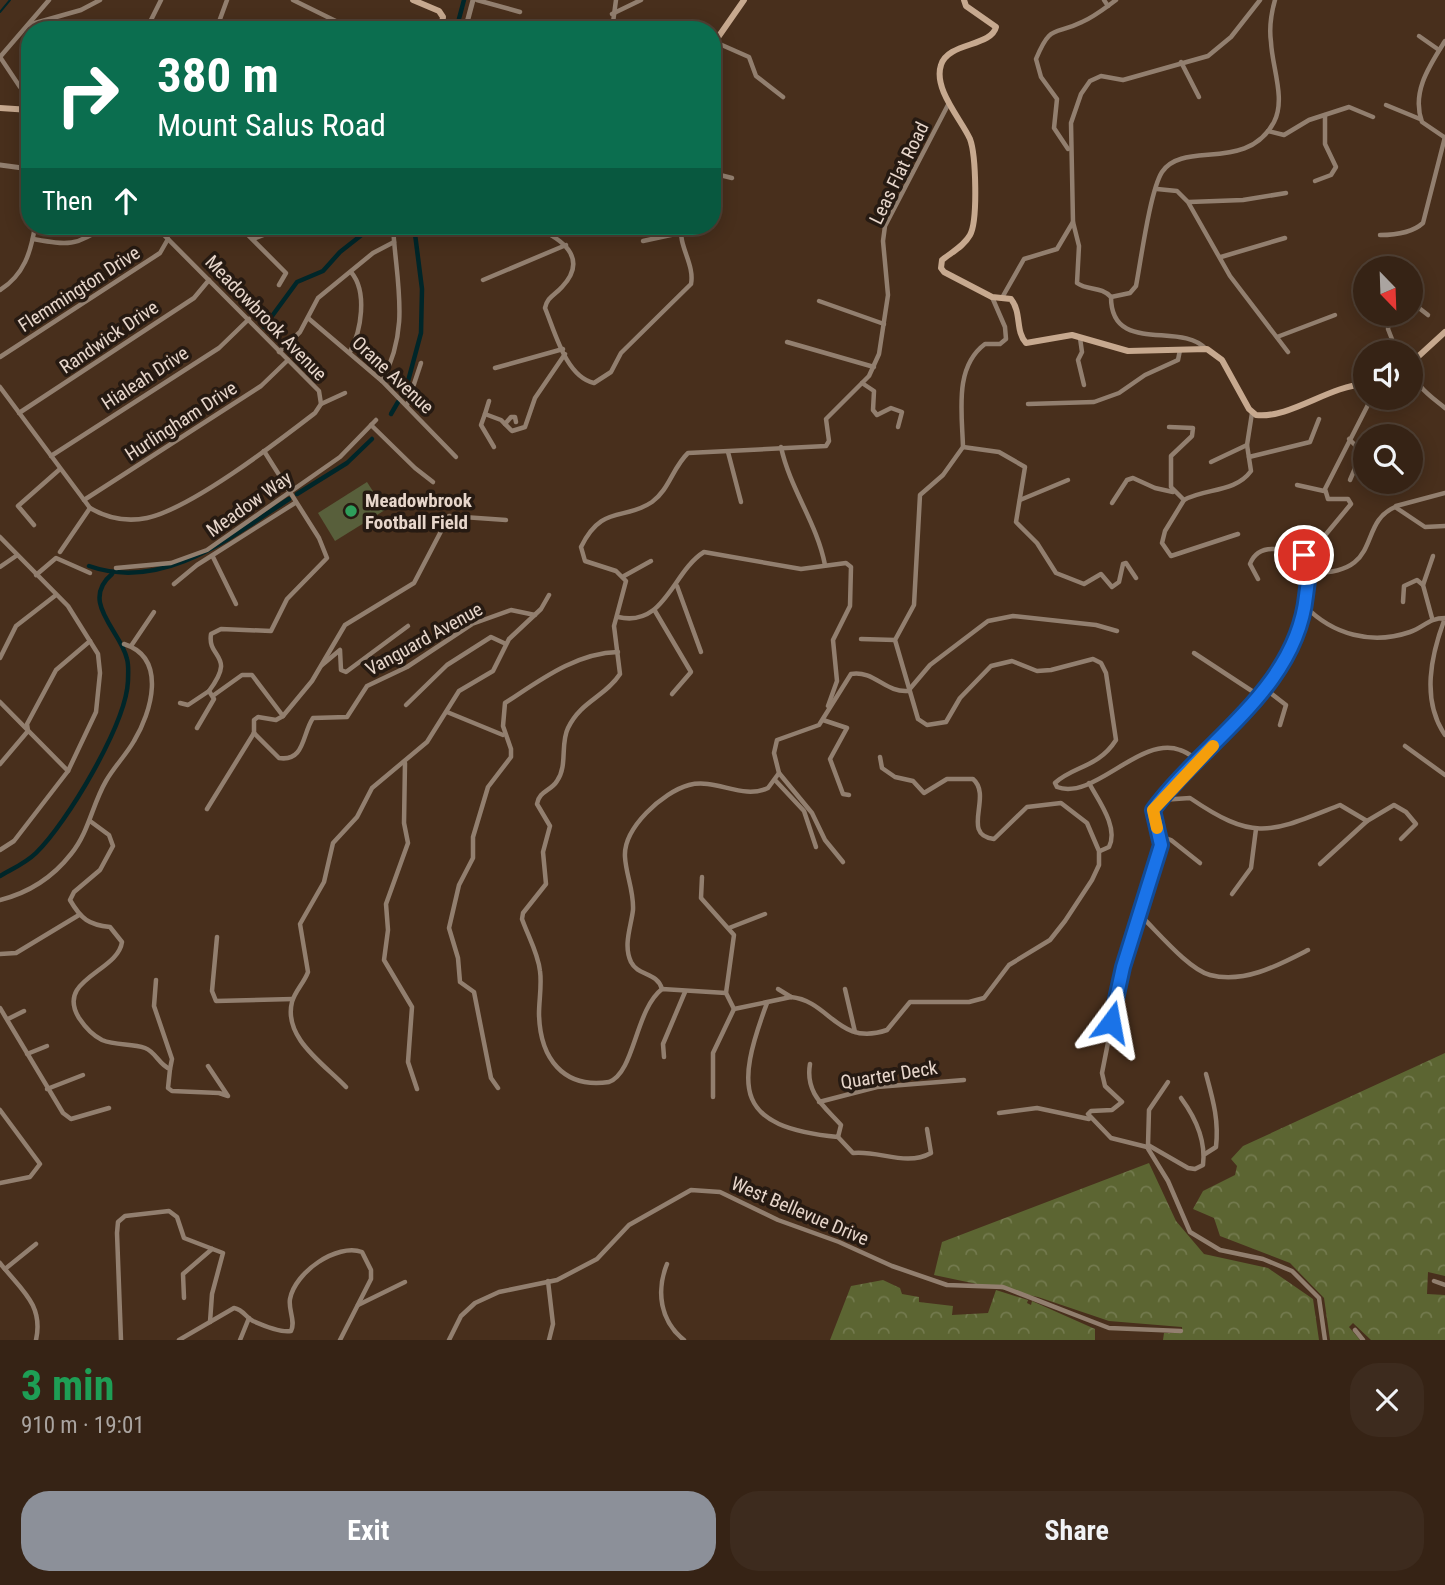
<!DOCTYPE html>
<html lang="en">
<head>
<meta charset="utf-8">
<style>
	body { margin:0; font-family:"Roboto Condensed",sans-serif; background:#3d2b1e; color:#f1f3f6; height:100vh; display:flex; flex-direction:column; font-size:26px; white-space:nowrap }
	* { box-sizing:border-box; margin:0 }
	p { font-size:23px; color:#aaa4a0 }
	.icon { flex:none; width:38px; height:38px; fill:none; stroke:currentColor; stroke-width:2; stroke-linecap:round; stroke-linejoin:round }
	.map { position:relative; height:1340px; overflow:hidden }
	.panel { display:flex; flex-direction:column; background:#362315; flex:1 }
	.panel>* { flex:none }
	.banner { position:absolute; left:21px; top:21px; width:700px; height:214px; border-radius:28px; box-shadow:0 4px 18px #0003,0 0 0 2px #504034; background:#0b6e4f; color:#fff; overflow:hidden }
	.needle { width:46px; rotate:157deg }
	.controls { position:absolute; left:1353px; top:256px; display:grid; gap:14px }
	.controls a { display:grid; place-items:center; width:70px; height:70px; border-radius:50%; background:#362315; box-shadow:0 4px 18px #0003,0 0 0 2px #504034; font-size:35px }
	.pin { position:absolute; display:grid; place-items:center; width:60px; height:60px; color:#fff; margin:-30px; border:4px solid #fff; border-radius:50%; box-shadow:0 2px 7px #0007 }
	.me { position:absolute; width:77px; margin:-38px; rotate:13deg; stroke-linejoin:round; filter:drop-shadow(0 0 5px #0008) }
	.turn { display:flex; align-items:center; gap:24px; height:147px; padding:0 21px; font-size:32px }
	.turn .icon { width:91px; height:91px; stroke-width:2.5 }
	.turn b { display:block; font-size:49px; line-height:60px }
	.then { display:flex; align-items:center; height:66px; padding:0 21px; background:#0003; gap:14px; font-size:26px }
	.round { display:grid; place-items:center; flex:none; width:74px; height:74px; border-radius:28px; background:#3d2b1e }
	.headline { display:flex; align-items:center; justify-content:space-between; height:119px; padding:0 21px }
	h1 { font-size:42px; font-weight:700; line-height:52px; color:#1e9e55 }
	.button { display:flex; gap:14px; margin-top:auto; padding:14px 21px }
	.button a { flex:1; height:80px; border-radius:28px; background:#8c9099; color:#fff; font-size:28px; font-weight:700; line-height:80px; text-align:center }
	.button a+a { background:#3d2b1e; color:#f1f3f6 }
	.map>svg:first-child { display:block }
	.forest { fill:url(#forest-crowns) }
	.garden { fill:#585f3b }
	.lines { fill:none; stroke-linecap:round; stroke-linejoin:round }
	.stream { stroke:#002629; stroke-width:2 }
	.canal { stroke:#002629; stroke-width:4.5 }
	.minor { stroke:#927f6f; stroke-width:4.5 }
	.tertiary { stroke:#927f6f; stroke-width:5 }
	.secondary { stroke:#c7a98f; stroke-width:6 }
	.route-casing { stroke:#114b97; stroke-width:18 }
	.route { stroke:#1a73e8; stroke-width:12 }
	.slow { stroke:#f59e0b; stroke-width:12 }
	.leisure-dot { fill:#2e9e5b; stroke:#261a12; stroke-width:2.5 }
	.labels { text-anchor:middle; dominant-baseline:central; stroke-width:7; stroke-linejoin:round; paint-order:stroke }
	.street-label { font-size:19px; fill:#e7d6cb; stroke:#261a12 }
	.poi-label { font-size:19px; font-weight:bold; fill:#e7d6cb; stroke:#261a12; text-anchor:start }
</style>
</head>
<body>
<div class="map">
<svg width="1445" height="1340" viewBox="0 0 1445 1340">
	<defs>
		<pattern id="forest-crowns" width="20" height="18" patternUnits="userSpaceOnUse" patternTransform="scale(1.75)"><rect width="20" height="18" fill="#5c6532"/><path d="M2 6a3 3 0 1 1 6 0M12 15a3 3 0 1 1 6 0" fill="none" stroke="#737a4e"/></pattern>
	</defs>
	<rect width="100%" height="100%" fill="#482f1c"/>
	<g class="forest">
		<path d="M1445,1053v223l-17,-4 -1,22 18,1v45h-74l-18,-17 -4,4 11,13h-30l-6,-42 -34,-35 -70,-27 -6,-18 -21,-9 10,-18 32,-16 2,-9 -6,-7 12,-13z"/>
		<path d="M1149,1163l27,58 28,33 64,14 45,31 6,41h-156l1,-7h18v-6l-73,-6 -71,-24 -104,-22 8,-33z"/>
		<path d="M883,1280l17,8 2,6 17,3v5l34,4 -1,9 36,-2 8,-23 32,10 -1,3 4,2 1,-4 63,28v11h-265l21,-54z"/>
	</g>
	<path class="garden" d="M367,482l18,28 -50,31 -17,-28z"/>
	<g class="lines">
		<path class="stream" d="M0,12l10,-12"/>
		<g class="canal">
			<path d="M456,30l8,-30"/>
			<path d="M264,327l33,-45 26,-11 17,-19 33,-26"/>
			<path d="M404,396l17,-63 1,-44 -8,-63"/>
			<path d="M391,414l7,-12"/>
			<path d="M297,494l50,-31 25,-24"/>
			<path d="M89,566c74,26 142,-29 200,-67"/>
			<path d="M0,876c12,-7 26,-13 36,-23 31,-30 90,-129 92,-172 0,-7 1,-15 -1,-22 -6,-28 -48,-57 -15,-85"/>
		</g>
		<g class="minor">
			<path d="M293,0l61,30"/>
			<path d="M477,0l43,12"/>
			<path d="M1104,0l4,6"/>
			<path d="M612,14l29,-14"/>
			<path d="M28,25l53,-15 19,-10"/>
			<path d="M146,30l15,-30"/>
			<path d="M216,30l11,-30"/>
			<path d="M612,30l4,-30"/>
			<path d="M1419,36l20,14"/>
			<path d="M715,42l34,15 7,19 27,21"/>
			<path d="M0,57l49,-57"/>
			<path d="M0,57l20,30"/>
			<path d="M1181,62l18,35"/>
			<path d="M1386,105l34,14"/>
			<path d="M1268,131l16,4 25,-15 40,-13 24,10"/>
			<path d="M1444,137l-22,-15c-11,-30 8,-57 23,-81"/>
			<path d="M1068,149l-14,-21 3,-29 -16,-22 -5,-18c15,-36 18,-23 46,-37 12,-5 23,-14 34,-22"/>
			<path d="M712,173l20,5"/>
			<path d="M1315,181l16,-6 5,-8 -11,-23v-29"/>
			<path d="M1157,189l20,2 11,11 42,74 58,76"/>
			<path d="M1189,202l54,-2 43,-7"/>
			<path d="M1073,222l6,24 -2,37c11,8 24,3 34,14"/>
			<path d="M239,226l47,47 -7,12"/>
			<path d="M535,227c25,11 55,30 27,60 -7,8 -15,10 -17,21 10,24 21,69 49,75l17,-11 10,-19 70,-69c4,-20 -14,-40 -9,-58"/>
			<path d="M1380,235c14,0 32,-2 43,-12l22,-86"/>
			<path d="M33,239c34,6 43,8 72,-13"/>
			<path d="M253,239l34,-13"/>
			<path d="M643,241l37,-8"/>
			<path d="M1221,257l64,-19"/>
			<path d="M483,280l83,-35"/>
			<path d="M0,290c24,-15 31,-38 35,-64"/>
			<path d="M1003,296l21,-37 33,-10 16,-27 -2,-99 10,-29 9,-13 11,-5 22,4 85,-24 23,-19 29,-37"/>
			<path d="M992,297l13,30 1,12 -6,5h-15c-31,23 -23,68 -22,103l-20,28 -23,20 -6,110 -19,35 23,79 9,6 19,-3 14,-24 31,-32 21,-5 25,10 14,-1 42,-11 8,4 5,10 10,67c-18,28 -43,26 -61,43l2,4c37,14 83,-52 123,-37 7,2 13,7 19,11"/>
			<path d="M1111,297l19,-4 6,-7c5,-26 14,-95 26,-114 21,-32 85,1 112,-50 12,-23 -2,-55 -3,-80 -2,-14 0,-28 4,-42"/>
			<path d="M1111,297c0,58 70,24 95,52"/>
			<path d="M819,301l65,23"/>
			<path d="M1410,301l18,14"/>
			<path d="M1390,313l-2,16 9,23"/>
			<path d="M308,318l74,63 74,76"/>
			<path d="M1277,337l58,-22"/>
			<path d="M1080,338l2,14 -4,8 6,25"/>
			<path d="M787,342l87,25"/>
			<path d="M279,352l21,-20 18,-34 55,-45 21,-11"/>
			<path d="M350,352c11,-21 18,-60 1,-80"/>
			<path d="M0,357l160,-104 8,-14"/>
			<path d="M1412,363c2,24 16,31 33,45"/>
			<path d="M495,368l68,-19"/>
			<path d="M382,381c29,-54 14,-98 11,-155"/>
			<path d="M862,383l12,8 -1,19 4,5 14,-7 11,4 -4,15"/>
			<path d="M0,387l90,121c17,10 37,14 57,10 45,-10 129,-75 168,-105l6,-9 -2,-13 -164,-165"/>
			<path d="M489,401l-4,13 16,6 11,11 13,-4 10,-29 30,-44"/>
			<path d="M321,404l24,-11"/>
			<path d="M1028,404l66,-2 25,-9 26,-18 33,-15 2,-10"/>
			<path d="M407,405l14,-42"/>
			<path d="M19,413l175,-115 15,-18"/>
			<path d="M485,414l-4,11 13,22"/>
			<path d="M505,424l6,-7h4l1,5"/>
			<path d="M371,425l44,43 18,14"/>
			<path d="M1169,427l24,1 -1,8 -21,20v31l13,13"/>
			<path d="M1349,439l13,13 -12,28"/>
			<path d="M781,447c9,42 36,76 44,118"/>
			<path d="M963,447l36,5 26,15 -9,55 21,21 19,30 28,11 17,-10 11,13 7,-5 4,-18 3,-1 10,15"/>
			<path d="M728,452l13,50"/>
			<path d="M51,456l168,-108 30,-29"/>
			<path d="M1249,457l61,-15 9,-23"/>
			<path d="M1211,462l36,-17"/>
			<path d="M1297,485l27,6"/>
			<path d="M84,500l177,-114 27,-26"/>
			<path d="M1020,500l48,-20"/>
			<path d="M1112,503l15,-23 6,-2 22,10 18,4"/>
			<path d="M1396,506l49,-13"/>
			<path d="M34,525l-16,-19 42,-37"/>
			<path d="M1238,534l-67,22 -9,-13 3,-12 19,-31c21,-12 51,-7 67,-29l-4,-26 5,-32"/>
			<path d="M0,537l68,69 30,48 2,19 -4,39 -28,59 -54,70 -14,9"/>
			<path d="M60,552l30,-44"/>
			<path d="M213,557l23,47"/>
			<path d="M0,567l16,-11"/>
			<path d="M116,568l55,-5 36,-13 133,-93 36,-37"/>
			<path d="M1311,573c74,1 45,-49 84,-66l30,20 20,-1"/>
			<path d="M36,575l20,-17 34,15"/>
			<path d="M624,576l27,-15"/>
			<path d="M1258,579l-8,-15c9,-24 38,-14 55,-6"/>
			<path d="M174,584l23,-19 98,-62"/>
			<path d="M677,586l24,66"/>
			<path d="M1403,602l1,-16 13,-6 6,5"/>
			<path d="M1305,606c28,29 67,39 105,26 14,-5 19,-14 35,-14 -14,37 -24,82 0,117"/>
			<path d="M655,611l36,61 -19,22"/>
			<path d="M618,617c47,11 54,-45 86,-65l97,17 45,-6 5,4 -1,39 -17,34 4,41 -9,25"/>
			<path d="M1432,618l-9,-33 10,-29"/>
			<path d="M861,639l34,1"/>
			<path d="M131,646l23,-34"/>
			<path d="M1194,653l64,42"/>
			<path d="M0,658l16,-32 40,-31"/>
			<path d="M322,665l18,-15 1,20 5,2 62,-46"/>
			<path d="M1264,688l22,17 -6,20"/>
			<path d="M214,695l28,-20h10l31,41 -7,4 -18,-3 -4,3v13"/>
			<path d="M0,702l68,69"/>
			<path d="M180,703l8,2 21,-14"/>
			<path d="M406,705l41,-40 44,-28 15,7"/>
			<path d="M447,712l56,23"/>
			<path d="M283,716l29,-35 33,-56 69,-42 35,-67 57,4"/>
			<path d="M823,720l24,8 -17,31 13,35 6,1"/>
			<path d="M197,728l17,-29 -5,-8c28,-37 -2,-32 2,-57l10,-5 50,2 16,-32 40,-41 -8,-20 -55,-87"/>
			<path d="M254,733l25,25c26,4 23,-24 34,-40l34,-1 20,-31 40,-19 65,-43 39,-14 24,5"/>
			<path d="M1405,746l40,29"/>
			<path d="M405,763l-1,60 4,20 -22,61 2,26 -4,30 28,47 -4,55 9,27"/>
			<path d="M0,764l28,-33 -1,-7 29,-54 34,-29"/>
			<path d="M779,773l33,40 13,27 18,22"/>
			<path d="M775,780l29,31 12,36"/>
			<path d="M1089,783c9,17 30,44 20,64l-9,4"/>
			<path d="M1161,800l29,-2c66,45 81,34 150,7l27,16"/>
			<path d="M207,809l47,-76"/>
			<path d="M90,821l19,14 4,11 -13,24 -26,22 -4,8c11,19 19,25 40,27l12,15c-4,30 -67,37 -43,76 6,9 13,17 23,22 14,6 30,3 43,8 11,4 14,17 25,21l-2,19 4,3 47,2 9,3 -20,-30"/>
			<path d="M1160,836l11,4 29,23"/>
			<path d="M1320,864l47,-43 27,-16 12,7 10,12 -15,15"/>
			<path d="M702,877l-1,21 33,37 -8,58 8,16 57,-12c39,4 47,50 96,33l23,-28h59l15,-4 25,-33 41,-25 15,-19 27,-41 7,-15v-14l-12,-28 -26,-20 -34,4 -33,32c-34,-4 -1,-43 -21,-60h-26l-23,14 -11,-12 -18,-4 -13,-9 -2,-11"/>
			<path d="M1232,894l19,-26 5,-39"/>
			<path d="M0,900c28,-7 53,-23 71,-46 18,-22 21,-49 35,-73 8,-14 20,-26 28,-40 17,-28 34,-83 -10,-97"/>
			<path d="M1140,915c17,16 48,54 70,60 34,9 69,-10 98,-25"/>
			<path d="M729,928l36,-14"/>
			<path d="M217,937l-5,54 4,10 77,-2"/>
			<path d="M0,954l16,-1 63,-38"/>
			<path d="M156,980l-2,26 18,53 -2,10"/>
			<path d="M662,989c-5,-17 -24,-13 -31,-27 -8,-17 0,-35 2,-52 1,-19 -7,-35 -8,-53 -2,-29 38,-65 64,-72 27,-7 53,15 79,3l11,-15 -5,-20 3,-13 42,-15 32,-51c23,-4 35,19 57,17l22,-26 58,-44 25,-5 83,9 21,6"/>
			<path d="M778,989l13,8"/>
			<path d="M845,989l10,43"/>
			<path d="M726,993l-64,-4c-27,21 -27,83 -53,93 -46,7 -69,-24 -70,-68 0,-14 3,-29 1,-43 -2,-18 -12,-35 -18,-52l1,-6 23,-29 -3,-32 7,-26 -13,-22c2,-13 14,-13 20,-23 11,-16 3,-37 11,-53 13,-27 37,-31 52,-54l-6,-48 12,-45 -10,-10 -31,-10 -4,-14c21,-43 43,-26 71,-45 17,-12 21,-35 36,-49l138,-7 3,-5 -3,-22 43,-43 10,-22 9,-59 -5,-54 2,-15 64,-123"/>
			<path d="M767,1003c-32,86 -32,124 71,134l3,-12c-17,-19 -36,-32 -31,-61"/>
			<path d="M0,1008l63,105 8,6 38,-11"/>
			<path d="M8,1019l16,-8"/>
			<path d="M27,1054l20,-8"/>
			<path d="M664,1057l-1,-13 22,-52"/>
			<path d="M346,1087c-22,-23 -63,-49 -54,-85 3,-11 12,-19 16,-30l-8,-48 24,-42 9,-39 24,-26 15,-29 55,-46 32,-51 34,-20 16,-32 32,-30 8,-14"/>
			<path d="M498,1088l-7,-10 -17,-86 -14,-10 -2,-24 -9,-30 10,-43 14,-27v-21l15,-50 23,-30v-8l-8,-23 2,-23c34,-22 70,-50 113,-51"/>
			<path d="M47,1089l36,-14"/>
			<path d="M713,1097v-44l21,-44"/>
			<path d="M819,1102l58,-15 87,-7"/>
			<path d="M0,1110l40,54 -10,13 -30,6"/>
			<path d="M999,1113l38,-5 52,11"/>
			<path d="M838,1137l15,16c26,-3 53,14 78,0l-4,-24"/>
			<path d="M1148,1145l40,23 7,1 8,-4c3,-24 -8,-48 -22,-67"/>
			<path d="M1148,1145l1,-35 19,-28"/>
			<path d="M1205,1154l11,-7c3,-27 -3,-47 -10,-73"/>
			<path d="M0,1263c20,26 44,41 36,77"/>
			<path d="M667,1264c-11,27 -7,57 17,76"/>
			<path d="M5,1269l31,-25"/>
			<path d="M548,1281l5,43 -4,16"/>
			<path d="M1434,1281l11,4"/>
			<path d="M184,1298l-1,-24 29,-25"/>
			<path d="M358,1305l47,-23"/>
			<path d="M1355,1330l8,10"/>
			<path d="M121,1340l-4,-107 1,-11 7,-6 44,-5 8,6 7,21 39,15 -11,41 -2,28"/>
			<path d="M179,1340l55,-32c10,2 11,9 19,13 9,4 28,12 38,10 5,-10 -3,-21 -1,-32 5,-27 47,-56 72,-47l9,18v9l-31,61"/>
			<path d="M240,1340l9,-22"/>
			<path d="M449,1340l12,-24 14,-13 24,-11 58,-12 40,-21 32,-34 62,-35 29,2 58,28 61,22 53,24 55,19 56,2 106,41 72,3"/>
			<path d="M1325,1340l-6,-42 -27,-27 -29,-12 -43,-9 -30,-18 -22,-51 -21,-34 -36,-9 -23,-24 3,-3 21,-1 10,-8 -17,-16 -3,-13 21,-106 39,-122 -9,-35c59,-79 148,-127 157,-236 1,-8 -6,-17 -6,-25l18,-10 29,-35 -3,-5h-20l-3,-10 47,-92"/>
		</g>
		<g class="tertiary">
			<path d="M465,30l8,-30"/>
			<path d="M0,165l30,4"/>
		</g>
		<g class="secondary">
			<path d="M413,0l26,11 4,6 -2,13"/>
			<path d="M964,0l2,6 30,21c-5,20 -48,15 -55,38 -8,24 20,54 29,74 6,16 8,82 0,96 -6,11 -18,17 -28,25l-1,8 3,4 48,25 19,2c11,14 4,32 15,44l46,-8 56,16 79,-2 15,11 27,49 7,6c33,4 73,-29 109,-31"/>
			<path d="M712,46l32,-46"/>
			<path d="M0,108l30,2"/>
			<path d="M521,226l11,2 4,-2"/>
			<path d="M1410,364l35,-32"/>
		</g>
	</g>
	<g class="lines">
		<defs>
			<path id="route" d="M1111,1022l12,-55 38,-122 -8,-35c51,-69 143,-121 153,-214 2,-17 5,-25 -2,-41"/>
		</defs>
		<use href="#route" class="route-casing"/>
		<use href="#route" class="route"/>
		<path class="slow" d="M1157,828l-4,-18 60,-64"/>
	</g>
	<circle class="leisure-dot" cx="351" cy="511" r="7"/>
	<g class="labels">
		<g class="street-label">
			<text transform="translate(899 173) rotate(-64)">Leas Flat Road</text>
			<text transform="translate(79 289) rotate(-33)">Flemmington Drive</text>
			<text transform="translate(266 318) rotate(46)">Meadowbrook Avenue</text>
			<text transform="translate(109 337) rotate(-34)">Randwick Drive</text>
			<text transform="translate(393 375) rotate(43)">Orane Avenue</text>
			<text transform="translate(145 378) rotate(-33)">Hialeah Drive</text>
			<text transform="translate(181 421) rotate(-33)">Hurlingham Drive</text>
			<text transform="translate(249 504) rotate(-35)">Meadow Way</text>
			<text transform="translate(424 639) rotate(-29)">Vanguard Avenue</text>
			<text transform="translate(889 1075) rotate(-9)">Quarter Deck</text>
			<text transform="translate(800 1211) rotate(23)">West Bellevue Drive</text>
		</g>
		<g class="poi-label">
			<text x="365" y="500">Meadowbrook<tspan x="365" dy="22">Football Field</tspan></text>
		</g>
	</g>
</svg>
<div class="controls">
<a><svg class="needle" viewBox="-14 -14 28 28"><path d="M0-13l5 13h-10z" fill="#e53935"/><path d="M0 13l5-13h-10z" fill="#aaa4a0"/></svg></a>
<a><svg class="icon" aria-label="sound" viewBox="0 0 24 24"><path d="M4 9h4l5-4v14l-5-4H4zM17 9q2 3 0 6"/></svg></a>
<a><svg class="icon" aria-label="search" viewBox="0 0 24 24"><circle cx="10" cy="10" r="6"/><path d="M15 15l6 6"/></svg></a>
</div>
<div class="pin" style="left:1304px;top:555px;background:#d93025"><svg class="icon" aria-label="arrive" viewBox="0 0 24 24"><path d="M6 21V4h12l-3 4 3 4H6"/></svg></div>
<svg class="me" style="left:1111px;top:1022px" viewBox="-20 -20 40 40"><path d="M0-17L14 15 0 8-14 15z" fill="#1a73e8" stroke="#fff" stroke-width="4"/></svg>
<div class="banner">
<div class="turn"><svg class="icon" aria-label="right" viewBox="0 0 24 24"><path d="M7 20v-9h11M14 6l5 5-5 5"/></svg><div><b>380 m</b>Mount Salus Road</div></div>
<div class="then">Then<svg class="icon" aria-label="ahead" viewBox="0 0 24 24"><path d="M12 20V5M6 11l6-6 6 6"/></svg></div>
</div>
</div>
<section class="panel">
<div class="headline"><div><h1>3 min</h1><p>910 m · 19:01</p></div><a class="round"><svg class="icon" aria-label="close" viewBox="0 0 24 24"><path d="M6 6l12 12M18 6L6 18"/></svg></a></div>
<div class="button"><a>Exit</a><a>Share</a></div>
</section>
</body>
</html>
